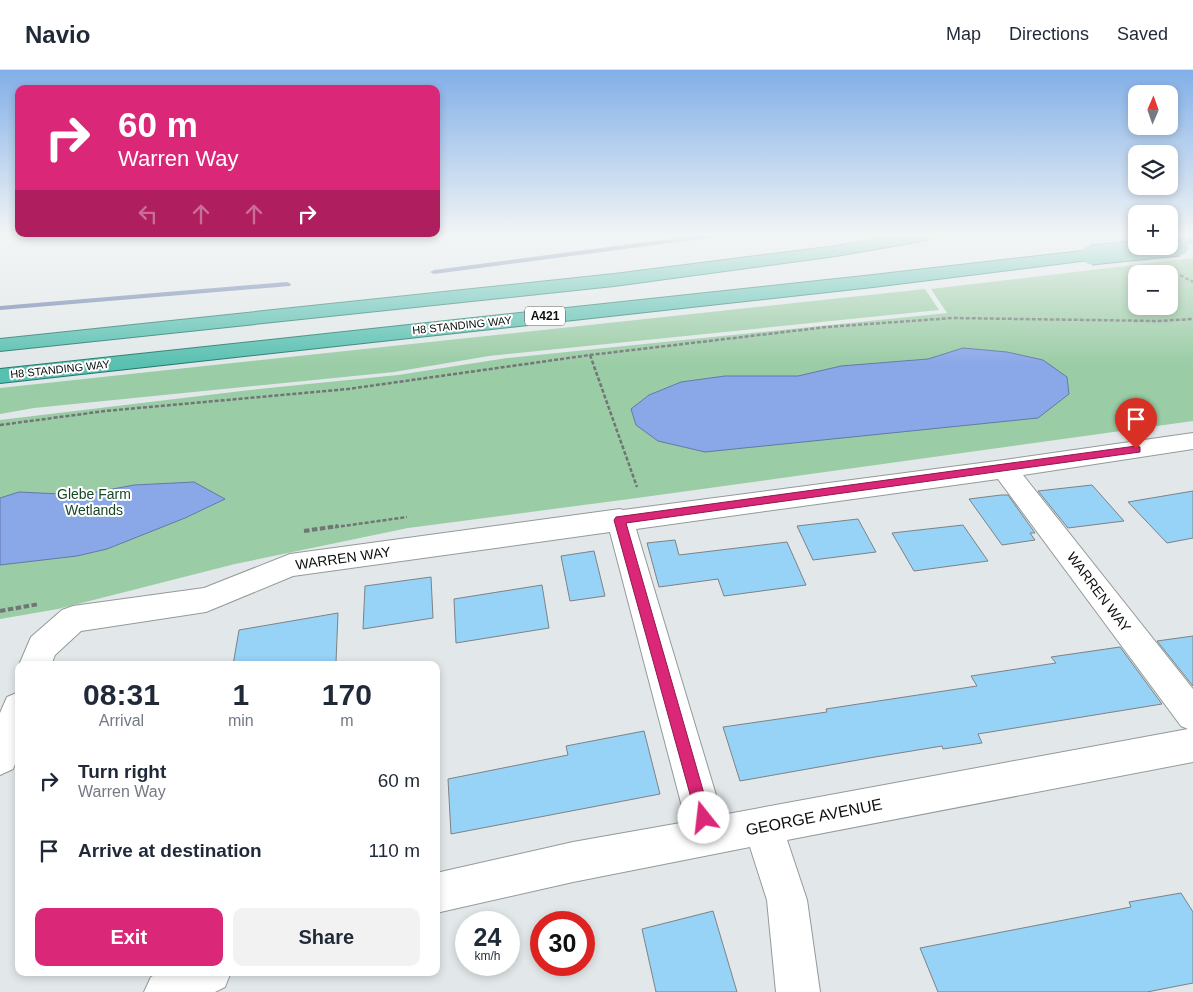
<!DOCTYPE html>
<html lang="en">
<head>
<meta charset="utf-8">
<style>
	body { margin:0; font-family:Helvetica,sans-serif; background:#f2f2f3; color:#1f2937; height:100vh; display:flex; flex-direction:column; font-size:19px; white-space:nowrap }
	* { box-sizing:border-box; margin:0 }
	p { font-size:16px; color:#747a83 }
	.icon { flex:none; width:28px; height:28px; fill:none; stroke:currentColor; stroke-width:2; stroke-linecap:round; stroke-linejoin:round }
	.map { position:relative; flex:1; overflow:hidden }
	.panel { position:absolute; left:15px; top:591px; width:425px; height:315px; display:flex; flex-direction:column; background:#fff; border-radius:10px; box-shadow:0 2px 8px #0003 }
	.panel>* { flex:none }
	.hud { position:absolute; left:15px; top:15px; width:425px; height:152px; border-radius:10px; box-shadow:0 2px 8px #0003; background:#db2777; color:#fff; overflow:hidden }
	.needle { width:32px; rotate:2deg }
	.fabs { position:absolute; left:1128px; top:15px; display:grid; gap:10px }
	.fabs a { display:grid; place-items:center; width:50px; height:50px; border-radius:10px; background:#fff; box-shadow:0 2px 8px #0003; font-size:25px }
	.speed { position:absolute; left:455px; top:841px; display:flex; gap:10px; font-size:25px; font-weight:700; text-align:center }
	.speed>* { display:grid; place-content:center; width:65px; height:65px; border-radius:50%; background:#fff; box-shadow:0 2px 8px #0003; line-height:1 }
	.speed small { font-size:12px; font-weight:400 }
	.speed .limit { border:8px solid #d22; background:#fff; color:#111 }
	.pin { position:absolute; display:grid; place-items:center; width:42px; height:42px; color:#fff; margin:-51px -21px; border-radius:50% 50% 50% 0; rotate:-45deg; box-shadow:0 0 5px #0007 }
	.pin .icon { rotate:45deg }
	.me { position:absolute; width:55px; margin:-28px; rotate:344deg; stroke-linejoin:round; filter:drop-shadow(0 0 4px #0008) }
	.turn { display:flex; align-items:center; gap:18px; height:105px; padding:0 20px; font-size:22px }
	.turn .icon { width:65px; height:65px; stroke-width:2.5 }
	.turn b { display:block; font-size:35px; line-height:42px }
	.lanes { display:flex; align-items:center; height:48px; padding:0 20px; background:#0003; justify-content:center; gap:25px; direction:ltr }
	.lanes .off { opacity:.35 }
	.eta { display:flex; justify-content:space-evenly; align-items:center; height:85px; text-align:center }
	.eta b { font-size:30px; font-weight:700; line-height:35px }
	.button { display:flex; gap:10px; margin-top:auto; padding:10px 20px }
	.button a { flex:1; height:58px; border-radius:10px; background:#db2777; color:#fff; font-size:20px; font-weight:700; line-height:58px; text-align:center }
	.button a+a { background:#f2f2f3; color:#1f2937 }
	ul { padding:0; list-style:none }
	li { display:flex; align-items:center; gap:15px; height:70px; padding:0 20px }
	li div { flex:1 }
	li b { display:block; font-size:19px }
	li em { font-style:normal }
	header { display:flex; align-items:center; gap:30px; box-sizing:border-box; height:70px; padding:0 25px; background:#fff; border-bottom:1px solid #e0e1e3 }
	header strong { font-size:24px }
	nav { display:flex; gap:28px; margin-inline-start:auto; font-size:18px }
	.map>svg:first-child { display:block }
	.green { fill:#9acca5; fill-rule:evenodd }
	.water { fill:#8aa7e8; stroke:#6479a7 }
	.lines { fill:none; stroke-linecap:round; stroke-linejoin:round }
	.stream { fill:#6479a7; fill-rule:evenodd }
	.building { fill:#97d2f7; stroke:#7e8285 }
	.minor-casing { stroke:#949a9a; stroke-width:2 }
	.trunk-casing { stroke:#22786a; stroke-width:2 }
	.path-far1 { stroke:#717576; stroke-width:2.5; stroke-dasharray:4 2; stroke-linecap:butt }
	.path { stroke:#717576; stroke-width:4; stroke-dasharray:5.5 2.5; stroke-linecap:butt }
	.minor { fill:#fff; fill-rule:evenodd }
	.trunk { fill:#58c0b0; fill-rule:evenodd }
	.trunk-bridge-casing { stroke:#22786a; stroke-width:21; stroke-linecap:butt }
	.trunk-bridge { stroke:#58c0b0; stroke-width:19 }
	.route { fill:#db2777; stroke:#8e194d }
	.labels { text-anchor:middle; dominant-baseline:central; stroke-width:4; stroke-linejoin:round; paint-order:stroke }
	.far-street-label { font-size:11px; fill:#0c0e0e; stroke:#fff }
	.shield { fill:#fff; stroke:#555656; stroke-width:1 }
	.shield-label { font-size:12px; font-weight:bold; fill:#0c0e0e }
	.park-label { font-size:14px; fill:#164726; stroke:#fff }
	.street-label { font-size:14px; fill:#0c0e0e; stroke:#fff }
	.near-street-label { font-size:16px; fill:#0c0e0e; stroke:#fff }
</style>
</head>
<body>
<header>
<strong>Navio</strong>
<nav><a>Map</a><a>Directions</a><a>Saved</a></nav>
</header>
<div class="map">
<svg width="1193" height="922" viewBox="0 0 1193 922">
	<rect width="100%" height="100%" fill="#e2e8e9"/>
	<g class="green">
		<path d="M1193,188v163l-556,77 -229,30 -173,36 -177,45 -58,10v-199l250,-30 148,-15 109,-17 440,-45 -16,-24zM1136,204h33v32h-33z"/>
		<path d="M925,219l14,21 -450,46 -95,16 -360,36 -34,6v-26z"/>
	</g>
	<g class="water">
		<path d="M963,278l44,4 36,8 24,17 2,17 -31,24 -333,34 -47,-11 -22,-16 -5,-16 18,-14 32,-13 44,-6h73l43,-10 87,-7z"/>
		<path d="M194,412l31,17 -40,19 -78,31 -30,7 -77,9v-67l19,-6 62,3 53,-10z"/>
	</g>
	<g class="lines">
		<g class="stream">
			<path d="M692,166h20l-4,2 -274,36 -4,-2 4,-2z"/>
			<path d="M287,212l4,2 -1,2 -290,24v-4z"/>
		</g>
	</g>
	<g class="building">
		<path d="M1092,415l32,36 -56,7 -30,-37z"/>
		<path d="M1193,421v47l-26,5 -39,-41z"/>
		<path d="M1001,425h7l27,38h-5l5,7 -33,5 -33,-46z"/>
		<path d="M858,449l18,33 -63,8 -16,-34z"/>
		<path d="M963,455l25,36 -74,10 -22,-38z"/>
		<path d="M675,470l4,15 108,-13 19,43 -82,11 -6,-17 -59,8 -12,-44z"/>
		<path d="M594,481l11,45 -35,5 -9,-45z"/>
		<path d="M431,507l2,41 -70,11 2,-43z"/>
		<path d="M542,515l7,43 -93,15 -2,-44z"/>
		<path d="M338,543l-2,49 -18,3h-85l6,-35z"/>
		<path d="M1193,566v50l-36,-45z"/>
		<path d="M1120,577l42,57 -184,30 4,9 -39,6 -1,-3 -67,11 -135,24 -17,-54 104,-15 -1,-3 26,-4 125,-19 -6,-10 85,-13 -5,-6z"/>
		<path d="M644,661l16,63 -209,40 -3,-55 120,-24 -2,-9z"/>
		<path d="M1181,823l12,19v71l-46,9h-209l-18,-44 211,-41 -2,-5z"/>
		<path d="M713,841l24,81h-81l-14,-63z"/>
	</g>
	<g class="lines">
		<defs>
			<g id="minor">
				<path d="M1193,363v16l-170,26 170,214v73l-406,78 20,60 13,92h-44l-9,-92 -17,-53 -177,35 -137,31v-40l137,-31 113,-20 -76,-290 -317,44 -87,36 -125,19 -26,24 -4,10h-32l12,-28 31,-27 11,-4 131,-18 86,-34 330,-45 3,1 381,-50zM998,409l183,247 7,3 -466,86 -86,-286z"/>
				<path d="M19,622v62l-6,15 -13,6v-62l7,-16z"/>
				<path d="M160,902h71l-6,15 -10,5h-71l7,-15z"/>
			</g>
			<g id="trunk">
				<path d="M892,166h39l-3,4 -6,1 -86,15 -222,30 -614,65v-12l614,-65 222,-28z"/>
				<path d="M1178,166h15v7l-12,-3z"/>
				<path d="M1091,180l6,1 3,4 -3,4 -224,28 -873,96v-14l873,-94z"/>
			</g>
		</defs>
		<use href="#minor" class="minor-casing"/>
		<use href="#trunk" class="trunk-casing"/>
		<g class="path-far1">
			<path d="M1180,205l13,7"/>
			<path d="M590,285l47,132"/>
			<path d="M0,355l105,-14 243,-22 242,-34 237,-28 125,-9 206,3 35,-2"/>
			<path d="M329,458l78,-11"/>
		</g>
		<g class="path">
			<path d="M304,461l34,-5"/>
			<path d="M0,541l39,-7"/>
		</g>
		<use href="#minor" class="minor"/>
		<use href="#trunk" class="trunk"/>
		<defs>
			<path id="trunk-bridge" d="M1091,185l88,-9"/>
		</defs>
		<use href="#trunk-bridge" class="trunk-bridge-casing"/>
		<use href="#trunk-bridge" class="trunk-bridge"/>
	</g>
	<linearGradient id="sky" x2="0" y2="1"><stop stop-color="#82afe8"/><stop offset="0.56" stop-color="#f2f5f5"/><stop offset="1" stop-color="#f2f5f5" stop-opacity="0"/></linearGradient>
	<rect width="1193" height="295" fill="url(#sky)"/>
	<path class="route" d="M1136,376l4,1v5l-514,71 85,295 -2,5 -5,3 -6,-3 -84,-303 2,-3z"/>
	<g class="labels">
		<g class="far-street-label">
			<text transform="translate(462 255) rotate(-6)">H8 STANDING WAY</text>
			<text transform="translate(60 299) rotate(-6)">H8 STANDING WAY</text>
		</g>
		<rect class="shield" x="525" y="236.5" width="40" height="19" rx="4"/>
		<g class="shield-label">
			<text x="545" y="246">A421</text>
		</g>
		<g class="park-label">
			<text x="94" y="424">Glebe Farm<tspan x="94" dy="16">Wetlands</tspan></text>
		</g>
		<g class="street-label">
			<text transform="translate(343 488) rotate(-8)">WARREN WAY</text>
			<text transform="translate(1099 522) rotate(53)">WARREN WAY</text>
		</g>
		<g class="near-street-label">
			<text transform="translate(814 747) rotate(-11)">GEORGE AVENUE</text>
		</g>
	</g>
</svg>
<div class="fabs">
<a><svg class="needle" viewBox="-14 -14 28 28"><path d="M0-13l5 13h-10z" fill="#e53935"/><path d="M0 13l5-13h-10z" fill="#747a83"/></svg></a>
<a><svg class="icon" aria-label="layers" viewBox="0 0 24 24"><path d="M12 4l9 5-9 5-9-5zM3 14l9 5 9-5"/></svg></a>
<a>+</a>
<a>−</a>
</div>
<div class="speed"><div>24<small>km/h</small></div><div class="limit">30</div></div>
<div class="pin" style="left:1136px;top:379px;background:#d93025"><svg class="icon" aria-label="arrive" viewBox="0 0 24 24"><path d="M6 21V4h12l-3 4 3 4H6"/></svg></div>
<svg class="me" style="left:704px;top:748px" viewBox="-20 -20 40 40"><circle r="19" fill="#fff"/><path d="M0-13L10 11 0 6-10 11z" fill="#db2777"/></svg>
<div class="hud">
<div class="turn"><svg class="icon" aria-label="right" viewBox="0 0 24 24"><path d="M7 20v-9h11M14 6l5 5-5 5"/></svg><div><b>60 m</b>Warren Way</div></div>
<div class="lanes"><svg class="icon off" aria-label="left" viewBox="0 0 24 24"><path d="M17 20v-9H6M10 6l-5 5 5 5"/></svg><svg class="icon off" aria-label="ahead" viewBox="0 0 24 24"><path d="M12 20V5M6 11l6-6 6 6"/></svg><svg class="icon off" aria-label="ahead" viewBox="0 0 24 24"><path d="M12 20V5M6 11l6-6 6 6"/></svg><svg class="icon" aria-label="right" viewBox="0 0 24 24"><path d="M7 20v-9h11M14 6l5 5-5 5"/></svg></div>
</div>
<section class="panel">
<div class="eta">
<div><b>08:31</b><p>Arrival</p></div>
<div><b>1</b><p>min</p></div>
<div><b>170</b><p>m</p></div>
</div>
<ul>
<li><svg class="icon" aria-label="right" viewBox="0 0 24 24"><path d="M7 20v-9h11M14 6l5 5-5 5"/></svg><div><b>Turn right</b><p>Warren Way</p></div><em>60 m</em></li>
<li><svg class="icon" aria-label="arrive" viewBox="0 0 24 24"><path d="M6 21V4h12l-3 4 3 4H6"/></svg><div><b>Arrive at destination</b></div><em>110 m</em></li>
</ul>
<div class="button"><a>Exit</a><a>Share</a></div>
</section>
</div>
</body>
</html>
